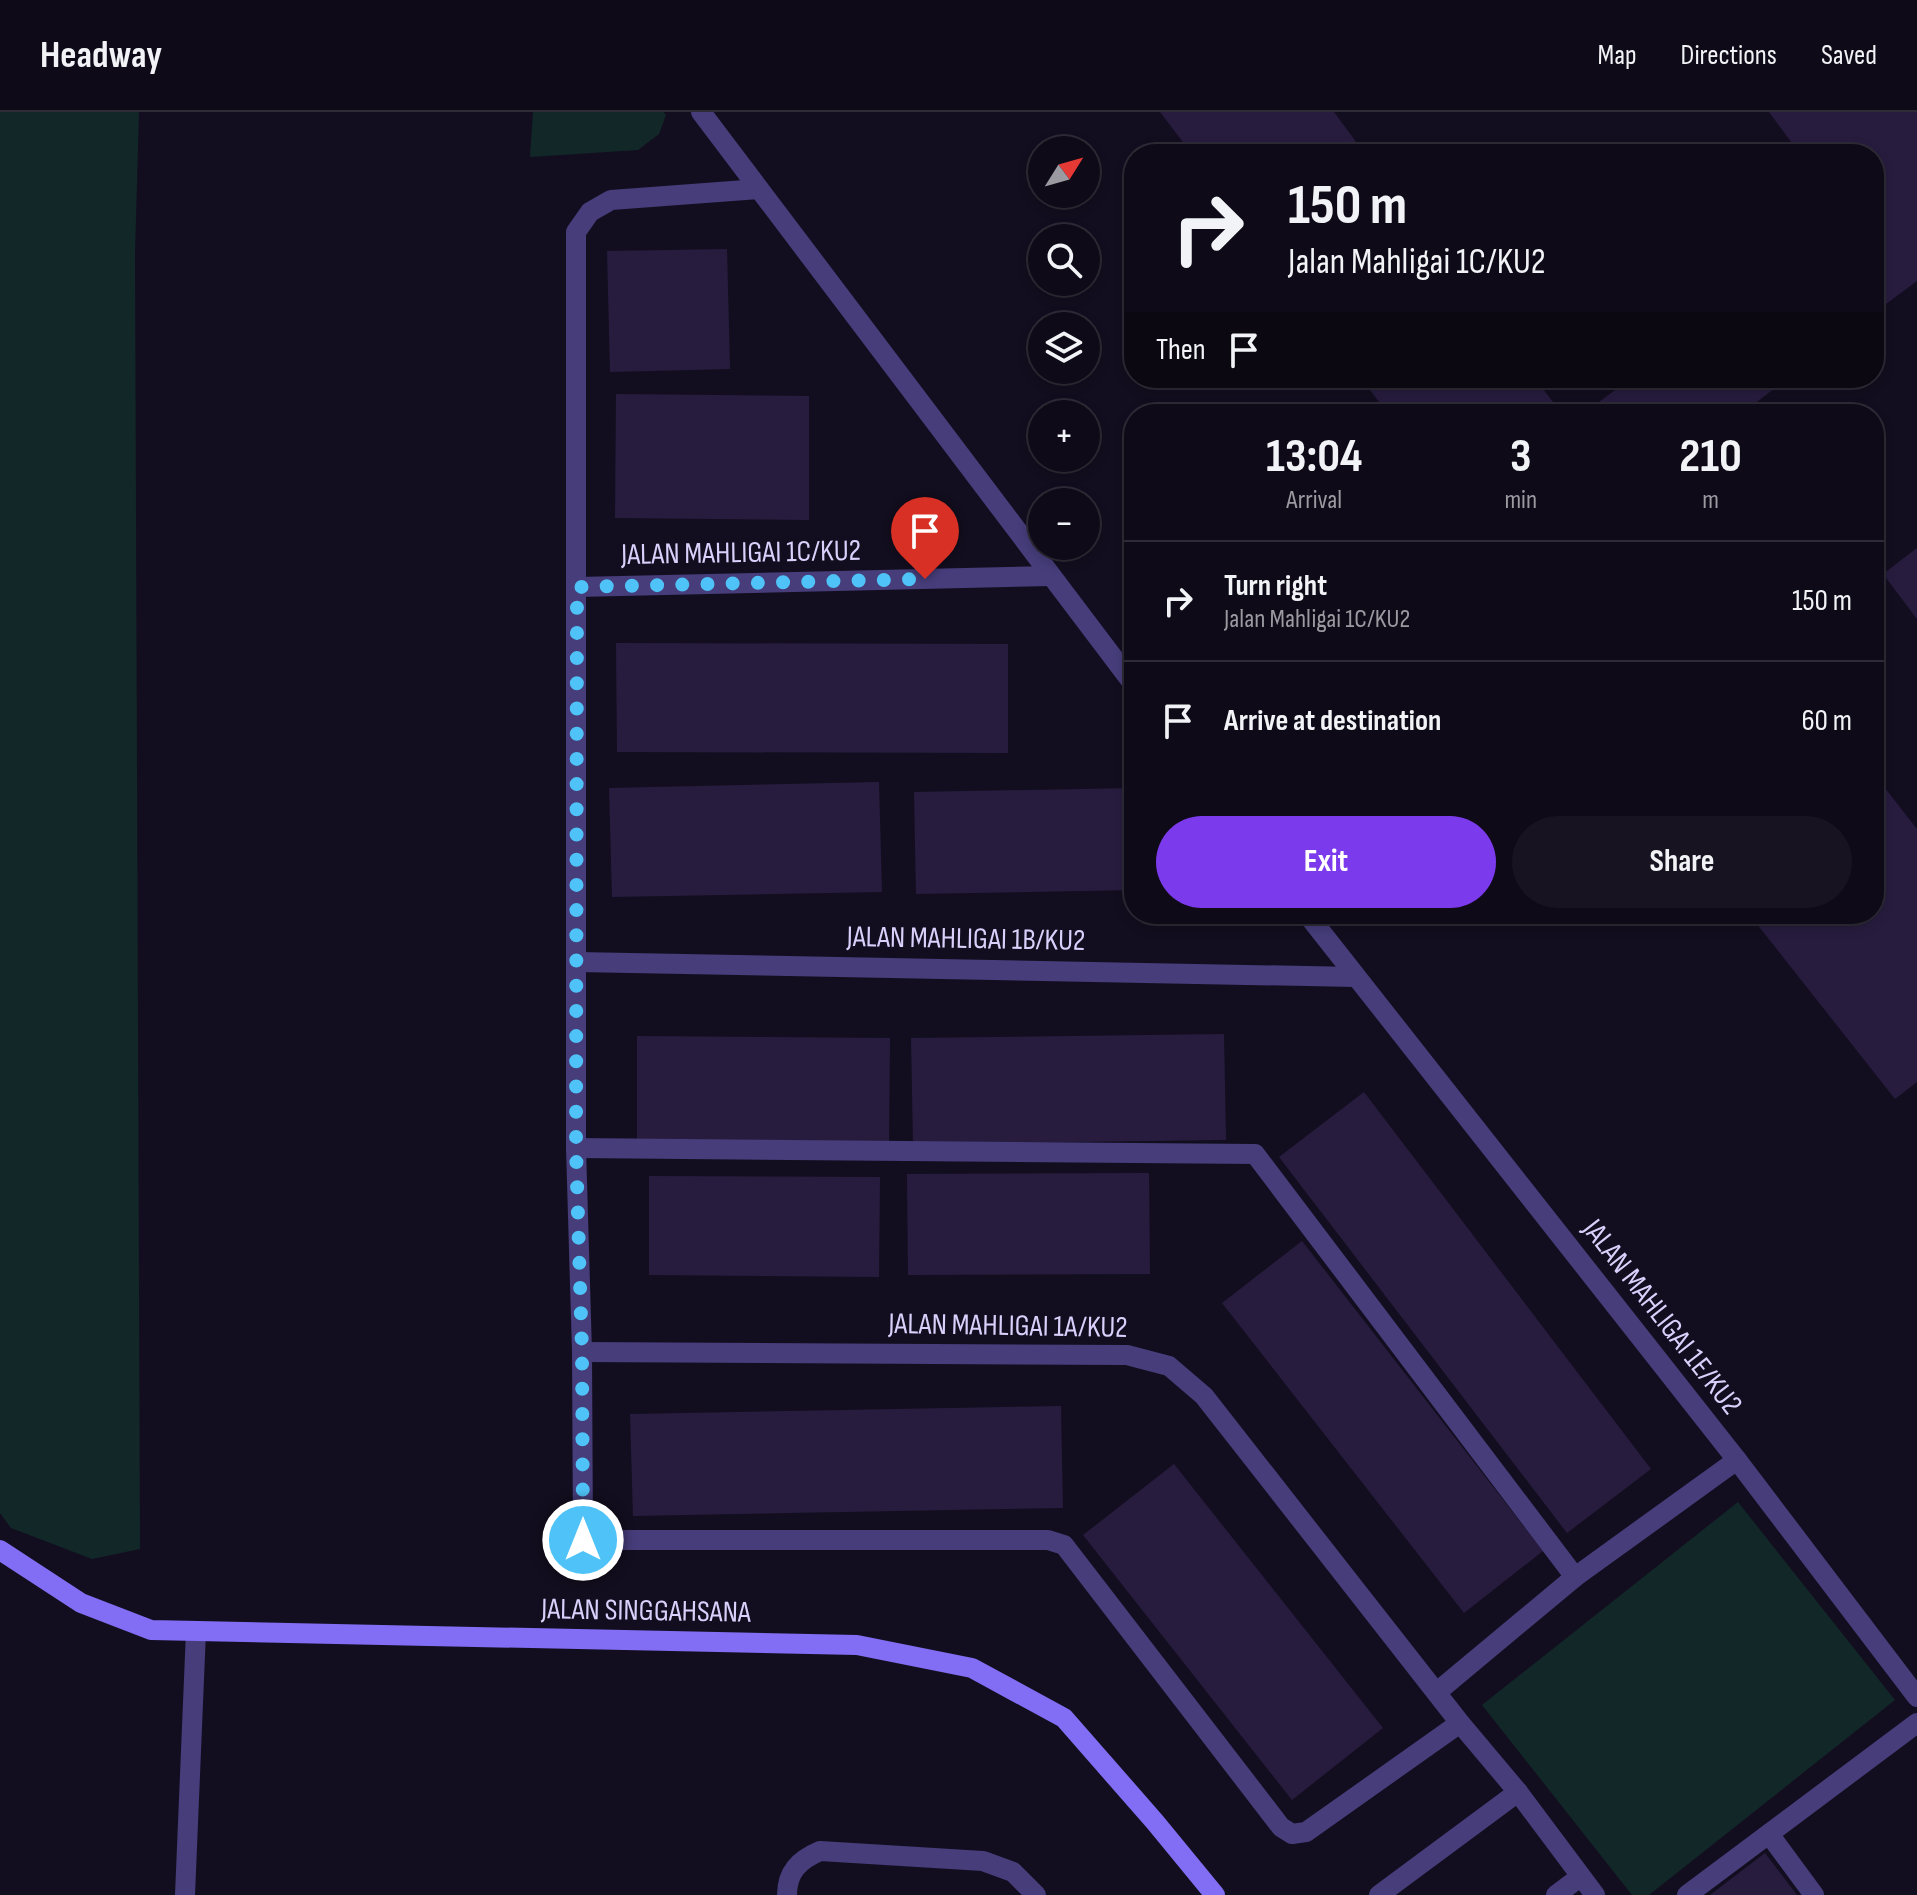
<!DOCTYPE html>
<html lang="en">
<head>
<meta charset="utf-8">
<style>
	body { margin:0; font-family:"Sofia Sans Condensed",sans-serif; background:#171320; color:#f1f3f6; height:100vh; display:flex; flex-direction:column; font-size:30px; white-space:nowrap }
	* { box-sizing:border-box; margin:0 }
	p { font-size:26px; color:#9b9aa1 }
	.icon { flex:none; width:44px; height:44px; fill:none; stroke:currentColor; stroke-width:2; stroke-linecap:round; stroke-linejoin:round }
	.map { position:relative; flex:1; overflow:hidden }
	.drawer { position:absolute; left:1124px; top:292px; width:760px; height:520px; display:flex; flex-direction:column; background:#0e0a17; border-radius:32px; box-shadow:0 4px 12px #0003,0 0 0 2px #2e2b36 }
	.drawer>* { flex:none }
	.guide { position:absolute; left:1124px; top:32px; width:760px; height:244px; border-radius:32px; box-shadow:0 4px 12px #0003,0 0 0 2px #2e2b36; background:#0e0a17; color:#f1f3f6; overflow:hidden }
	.needle { width:52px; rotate:53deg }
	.buttons { position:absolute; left:1028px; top:24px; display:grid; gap:16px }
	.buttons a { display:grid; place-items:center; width:72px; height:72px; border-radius:50%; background:#0e0a17; box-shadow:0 4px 12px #0003,0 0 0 2px #2e2b36; font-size:40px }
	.pin { position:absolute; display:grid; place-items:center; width:68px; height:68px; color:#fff; margin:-82px -34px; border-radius:50% 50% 50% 0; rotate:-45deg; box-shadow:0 0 8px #0007 }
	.pin .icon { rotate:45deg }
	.me { position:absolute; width:88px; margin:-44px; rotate:0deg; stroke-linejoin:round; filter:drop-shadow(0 0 6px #0008) }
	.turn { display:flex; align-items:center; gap:28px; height:168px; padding:0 32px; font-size:36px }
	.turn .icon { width:104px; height:104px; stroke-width:2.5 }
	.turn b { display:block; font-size:56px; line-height:68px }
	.then { display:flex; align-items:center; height:76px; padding:0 32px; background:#0003; gap:16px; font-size:30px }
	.eta { display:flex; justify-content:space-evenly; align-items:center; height:136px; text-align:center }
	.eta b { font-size:48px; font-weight:700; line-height:56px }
	.cta { display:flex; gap:16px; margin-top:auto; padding:16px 32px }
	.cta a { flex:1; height:92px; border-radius:48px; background:#7c3aed; color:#fff; font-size:32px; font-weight:700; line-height:92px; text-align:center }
	.cta a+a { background:#171320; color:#f1f3f6 }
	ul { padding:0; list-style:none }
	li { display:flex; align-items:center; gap:24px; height:120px; padding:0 32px; border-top:2px solid #2e2b36 }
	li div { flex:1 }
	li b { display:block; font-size:30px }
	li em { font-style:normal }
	header { display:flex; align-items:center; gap:48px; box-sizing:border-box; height:112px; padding:0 40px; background:#0e0a17; border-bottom:2px solid #2e2b36 }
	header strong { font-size:38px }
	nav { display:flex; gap:44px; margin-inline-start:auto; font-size:28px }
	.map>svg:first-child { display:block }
	.green { fill:#122728 }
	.building { fill:#271c3e }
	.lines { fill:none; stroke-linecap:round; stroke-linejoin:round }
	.lane { stroke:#463d7a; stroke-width:20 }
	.street { stroke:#463d7a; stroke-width:20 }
	.secondary { stroke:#816ef4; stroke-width:20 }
	.route { stroke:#4fc3f7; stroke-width:14; stroke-dasharray:0 25.2 }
	.labels { text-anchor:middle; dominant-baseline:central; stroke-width:8; stroke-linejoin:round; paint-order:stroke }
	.street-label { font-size:30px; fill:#dad0fb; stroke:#130e1f }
</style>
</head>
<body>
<header>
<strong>Headway</strong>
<nav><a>Map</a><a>Directions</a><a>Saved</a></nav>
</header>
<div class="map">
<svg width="1917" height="1783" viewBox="0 0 1917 1783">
	<rect width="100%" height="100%" fill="#130e1f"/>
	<g class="green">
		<path d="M0,0h139l-4,141 5,1296 -48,10 -81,-31 -11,-15z"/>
		<path d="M533,0h130l3,3 -7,19 -21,16 -108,7z"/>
		<path d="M1738,1390l157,198 -246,195h-17l-150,-190z"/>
	</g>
	<g class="building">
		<path d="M1160,0h174l31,42h-173z"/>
		<path d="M1769,0h148v169l-43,32v-159h-74z"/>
		<path d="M727,137l3,120 -120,3 -3,-121z"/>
		<path d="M1361,266h174l27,36h-174z"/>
		<path d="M1631,266h157l-47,36h-158z"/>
		<path d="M616,282l193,2v124l-194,-2z"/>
		<path d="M1917,436v71l-34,-45z"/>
		<path d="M616,531l392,1v109l-391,-1z"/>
		<path d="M1874,662l43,55v253l-22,17 -146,-185h125z"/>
		<path d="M879,670l3,110 -270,5 -3,-109z"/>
		<path d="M1134,676v102l-218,4 -2,-102z"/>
		<path d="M1224,922l2,106 -313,4 -2,-106z"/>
		<path d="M637,924l253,2 -1,104 -252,-3z"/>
		<path d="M1364,980l287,377 -84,64 -288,-376z"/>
		<path d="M1149,1061l1,101 -242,1 -1,-101z"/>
		<path d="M649,1064l231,1 -1,100 -230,-2z"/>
		<path d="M1302,1129l241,310 -79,62 -242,-310z"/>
		<path d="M1061,1294l2,102 -430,8 -3,-102z"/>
		<path d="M1174,1352l209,264 -91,72 -209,-265z"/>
		<path d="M1765,1741l32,42h-87z"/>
	</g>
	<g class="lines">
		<g class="lane">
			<path d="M576,1036l679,6 320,423"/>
			<path d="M1437,1580l138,-115 162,-117"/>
			<path d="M1769,1722l45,61"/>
			<path d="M185,1783l11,-264"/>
			<path d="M1556,1783l24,-18"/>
		</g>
		<g class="street">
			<path d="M701,0l433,573"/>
			<path d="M759,77l-148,11 -21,12 -14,20v916l6,204 1,188h465l16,5 217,282 11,7 14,-2 154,-109"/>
			<path d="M577,475l474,-11"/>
			<path d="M1307,802l430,546 180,237"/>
			<path d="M577,850l778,15"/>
			<path d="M582,1240l545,3 42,11 35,30 256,327 58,69 77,103"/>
			<path d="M787,1783c0,-23 12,-35 33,-44l163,10 30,11 23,23"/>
			<path d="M1379,1783l139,-103"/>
			<path d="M1687,1783l230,-172"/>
		</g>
		<path class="secondary" d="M0,1438l81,53 70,27 706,15 115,23 92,50 91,104 60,73"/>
	</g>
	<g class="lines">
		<path class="route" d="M583,1428l-1,-188 -6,-204 1,-561 348,-8"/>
	</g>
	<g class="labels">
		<g class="street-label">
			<text transform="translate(741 441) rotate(-1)">JALAN MAHLIGAI 1C/KU2</text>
			<text transform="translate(966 827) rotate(1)">JALAN MAHLIGAI 1B/KU2</text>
			<text transform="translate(1662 1205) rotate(52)">JALAN MAHLIGAI 1E/KU2</text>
			<text transform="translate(1008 1214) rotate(1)">JALAN MAHLIGAI 1A/KU2</text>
			<text transform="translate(646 1499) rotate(1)">JALAN SINGGAHSANA</text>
		</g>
	</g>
</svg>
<div class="buttons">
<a><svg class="needle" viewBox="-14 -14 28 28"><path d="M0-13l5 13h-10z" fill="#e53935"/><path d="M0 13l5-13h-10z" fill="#9b9aa1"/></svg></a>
<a><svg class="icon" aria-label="search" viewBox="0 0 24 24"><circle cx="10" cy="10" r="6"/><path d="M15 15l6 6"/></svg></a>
<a><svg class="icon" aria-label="layers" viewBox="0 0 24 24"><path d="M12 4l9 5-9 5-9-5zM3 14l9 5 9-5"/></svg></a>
<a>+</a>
<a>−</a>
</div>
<div class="pin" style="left:925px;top:467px;background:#d93025"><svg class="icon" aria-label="arrive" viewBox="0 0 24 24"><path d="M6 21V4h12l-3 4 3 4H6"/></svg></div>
<svg class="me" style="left:583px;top:1428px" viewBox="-20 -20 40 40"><circle r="17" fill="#4fc3f7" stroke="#fff" stroke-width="3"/><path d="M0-11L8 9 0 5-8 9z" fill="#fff"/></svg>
<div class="guide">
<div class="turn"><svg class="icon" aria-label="right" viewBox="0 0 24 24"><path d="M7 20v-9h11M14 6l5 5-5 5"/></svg><div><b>150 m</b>Jalan Mahligai 1C/KU2</div></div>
<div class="then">Then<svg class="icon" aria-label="arrive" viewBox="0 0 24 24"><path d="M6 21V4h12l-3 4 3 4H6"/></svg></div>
</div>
<section class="drawer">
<div class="eta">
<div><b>13:04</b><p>Arrival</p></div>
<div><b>3</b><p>min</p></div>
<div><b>210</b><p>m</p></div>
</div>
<ul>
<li><svg class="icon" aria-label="right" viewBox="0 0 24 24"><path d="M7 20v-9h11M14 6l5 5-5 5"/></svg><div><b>Turn right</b><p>Jalan Mahligai 1C/KU2</p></div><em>150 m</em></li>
<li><svg class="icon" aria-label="arrive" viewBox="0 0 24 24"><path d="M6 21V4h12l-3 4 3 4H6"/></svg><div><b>Arrive at destination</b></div><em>60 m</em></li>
</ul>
<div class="cta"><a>Exit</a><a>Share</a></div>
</section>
</div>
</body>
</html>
